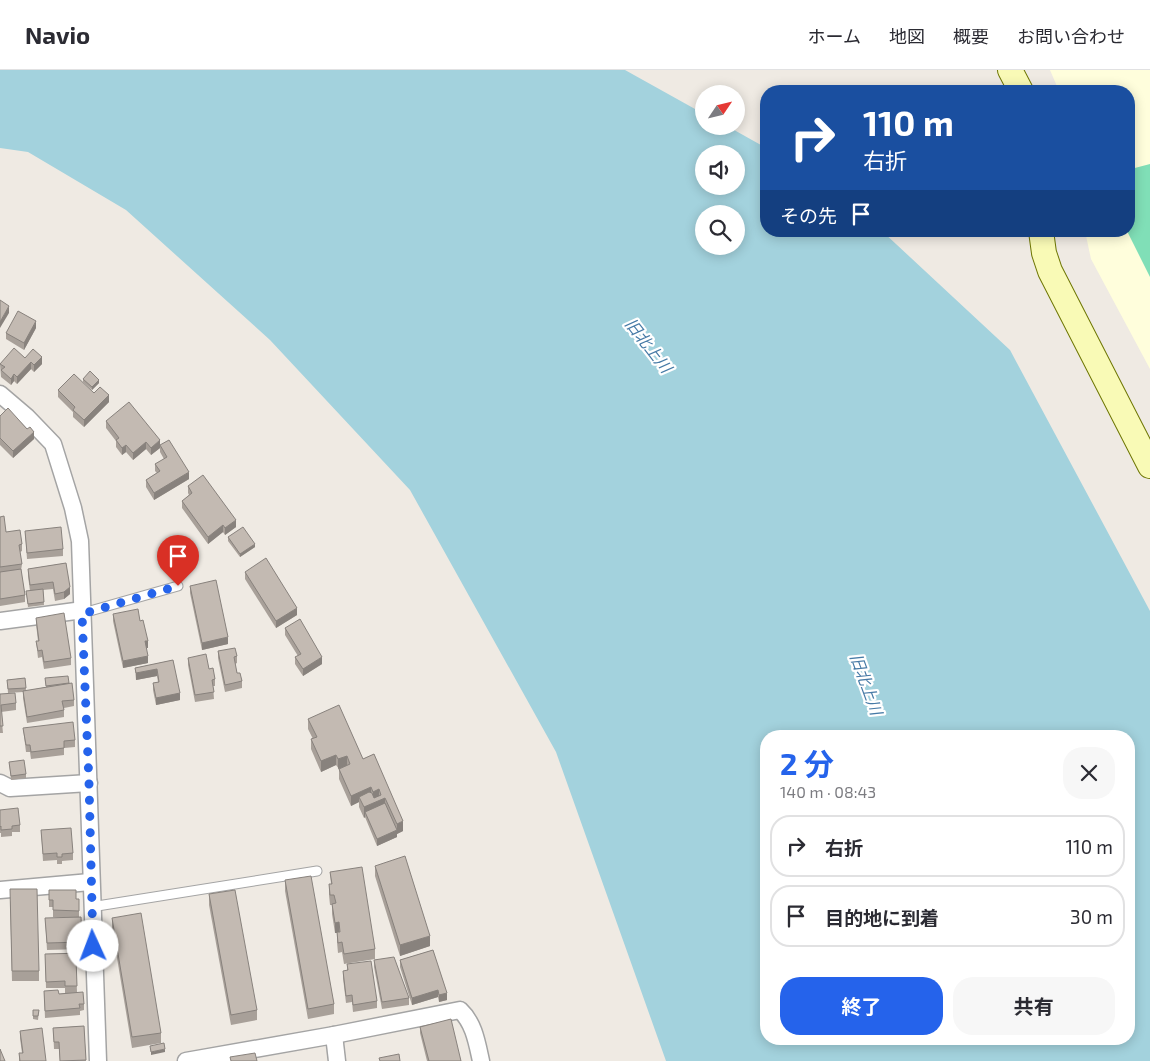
<!DOCTYPE html>
<html lang="ja">
<head>
<meta charset="utf-8">
<style>
	body { margin:0; font-family:"Exo 2","Noto Sans JP",sans-serif; background:#f7f7f7; color:#2b2b33; height:100vh; display:flex; flex-direction:column; font-size:19px; white-space:nowrap }
	* { box-sizing:border-box; margin:0 }
	p { font-size:16px; color:#7c7c81 }
	.icon { flex:none; width:28px; height:28px; fill:none; stroke:currentColor; stroke-width:2; stroke-linecap:round; stroke-linejoin:round }
	.map { position:relative; flex:1; overflow:hidden }
	.panel { position:absolute; left:760px; top:660px; width:375px; height:315px; display:flex; flex-direction:column; background:#fff; border-radius:20px; box-shadow:0 2px 12px #0003 }
	.panel>* { flex:none }
	.hud { position:absolute; left:760px; top:15px; width:375px; height:152px; border-radius:20px; box-shadow:0 2px 12px #0003; background:#1a4fa0; color:#fff; overflow:hidden }
	.needle { width:32px; rotate:55deg }
	.fabs { position:absolute; left:695px; top:15px; display:grid; gap:10px }
	.fabs a { display:grid; place-items:center; width:50px; height:50px; border-radius:50%; background:#fff; box-shadow:0 2px 12px #0003; font-size:25px }
	.pin { position:absolute; display:grid; place-items:center; width:42px; height:42px; color:#fff; margin:-51px -21px; border-radius:50% 50% 50% 0; rotate:-45deg; box-shadow:0 0 5px #0007 }
	.pin .icon { rotate:45deg }
	.me { position:absolute; width:55px; margin:-28px; rotate:358deg; stroke-linejoin:round; filter:drop-shadow(0 0 4px #0008) }
	.turn { display:flex; align-items:center; gap:18px; height:105px; padding:0 20px; font-size:22px }
	.turn .icon { width:65px; height:65px; stroke-width:2.5 }
	.turn b { display:block; font-size:35px; line-height:42px }
	.then { display:flex; align-items:center; height:48px; padding:0 20px; background:#0003; gap:10px; font-size:19px }
	.round { display:grid; place-items:center; flex:none; width:52px; height:52px; border-radius:20px; background:#f7f7f7 }
	.head { display:flex; align-items:center; justify-content:space-between; height:85px; padding:0 20px }
	h1 { font-size:30px; font-weight:700; line-height:38px; color:#2563eb }
	.button { display:flex; gap:10px; margin-top:auto; padding:10px 20px }
	.button a { flex:1; height:58px; border-radius:20px; background:#2563eb; color:#fff; font-size:20px; font-weight:700; line-height:58px; text-align:center }
	.button a+a { background:#f7f7f7; color:#2b2b33 }
	ul { padding:0; list-style:none }
	li { display:flex; align-items:center; gap:15px; height:62px; margin:0 10px 8px; padding:0 10px; border:2px solid #e1e1e2; border-radius:20px }
	li div { flex:1 }
	li b { display:block; font-size:19px }
	li em { font-style:normal }
	header { display:flex; align-items:center; gap:30px; box-sizing:border-box; height:70px; padding:0 25px; background:#fff; border-bottom:1px solid #e1e1e2 }
	header strong { font-size:24px }
	nav { display:flex; gap:28px; margin-inline-start:auto; font-size:18px }
	.map>svg:first-child { display:block }
	.education { fill:#fffedc }
	.pitch { fill:#80dfb7 }
	.water { fill:#a3d2dd; fill-rule:evenodd }
	.lines { fill:none; stroke-linecap:round; stroke-linejoin:round }
	.lane-casing { stroke:#a4a4a4; stroke-width:11 }
	.street-casing { stroke:#a4a4a4; stroke-width:19 }
	.secondary-casing { stroke:#6e7603; stroke-width:26 }
	.lane { stroke:#fff; stroke-width:9 }
	.street { stroke:#fff; stroke-width:16 }
	.secondary { stroke:#f9fab6; stroke-width:24 }
	.wall { fill:#a8a099 }
	.shaded-wall { fill:#88827d }
	.building { fill:#c3bab2; stroke:#88827d }
	.route { stroke:#2563eb; stroke-width:9; stroke-dasharray:0 16.2 }
	.labels { text-anchor:middle; dominant-baseline:central; stroke-width:4.5; stroke-linejoin:round; paint-order:stroke }
	.water-label { font-size:16px; font-style:italic; fill:#467aa6; stroke:#fff }
</style>
</head>
<body>
<header>
<strong>Navio</strong>
<nav><a>ホーム</a><a>地図</a><a>概要</a><a>お問い合わせ</a></nav>
</header>
<div class="map">
<svg width="1150" height="991" viewBox="0 0 1150 991">
	<rect width="100%" height="100%" fill="#efeae3"/>
	<path class="education" d="M1050,0h100v299l-59,-110 -6,-28h44v-140h-70z"/>
	<path class="pitch" d="M1150,94v113l-23,-46h2v-43l2,-19z"/>
	<path class="water" d="M0,0h625l79,44v12h23l39,22v83h116l128,119 140,261v450h-484l-110,-309 -146,-262 -140,-150 -144,-130 -98,-58 -28,-4zM704,84h32v32h-32zM704,144h32v32h-32zM766,666h363v303h-363z"/>
	<g class="lines">
		<defs>
			<g id="lane">
				<path d="M83,543l95,-27"/>
				<path d="M91,837l226,-36"/>
			</g>
			<g id="street">
				<path d="M0,324l27,23 26,27 20,64 7,33 18,520"/>
				<path d="M0,551l83,-11"/>
				<path d="M0,713l10,5 79,-5"/>
				<path d="M0,820l90,-8"/>
				<path d="M334,965l3,26"/>
				<path d="M186,991l148,-26 126,-25c14,13 17,33 21,51"/>
			</g>
			<g id="secondary">
				<path d="M1010,0l11,21"/>
				<path d="M1041,161l3,22 6,18 100,195"/>
			</g>
		</defs>
		<use href="#lane" class="lane-casing"/>
		<use href="#street" class="street-casing"/>
		<use href="#secondary" class="secondary-casing"/>
		<use href="#lane" class="lane"/>
		<use href="#street" class="street"/>
		<use href="#secondary" class="secondary"/>
	</g>
	<g class="wall">
		<path d="M36,258l-12,22 -18,-11v-6z"/>
		<path d="M25,288l17,6 -8,8 -3,-3 -14,15 -3,-3 -3,4 -10,-8 -1,-13z"/>
		<path d="M83,309l16,4 -7,7 -9,-8z"/>
		<path d="M58,320l36,3 15,9 -25,25 -11,-10v-5l-15,-15z"/>
		<path d="M0,346l34,23 -21,19 -13,-13z"/>
		<path d="M106,351l54,24 29,34 -35,21 -8,-13v-7l11,-7 -2,-2v-7l9,-5 -4,-7v-4l-9,7 -5,-6 -13,11 -7,-8 -4,3 -6,-8v-6l-10,-13z"/>
		<path d="M188,416l48,41 -11,8 -2,-3 -15,12 -26,-36v-7l7,-6 -1,-2z"/>
		<path d="M0,447l6,15 16,12v7l-2,1 2,12 -1,7 4,24v7l-25,4z"/>
		<path d="M25,461l38,18v7l-36,3z"/>
		<path d="M228,467l27,10 -15,10 -12,-16z"/>
		<path d="M66,493l4,31 -6,5 -9,2 -2,-12 -10,1 1,15 -16,2 -2,-16h4l-2,-15v-7z"/>
		<path d="M245,502l52,43 -21,13 -31,-49z"/>
		<path d="M190,516l38,58 -26,6 -12,-57z"/>
		<path d="M113,544l27,7 8,27h-2l2,15 -25,5 -10,-47z"/>
		<path d="M36,548l35,40v7l-27,4 -2,-12 -4,1 -2,-17h2l-2,-17z"/>
		<path d="M285,558l37,36 -19,12 -8,-12v-7l3,-1 -13,-21z"/>
		<path d="M218,581l19,5v7l-2,1 2,9 5,8v7l-17,4 -7,-34z"/>
		<path d="M188,588l21,11 6,10v7h-2l1,13 -19,3 -7,-37z"/>
		<path d="M173,590l7,40 -24,5 -3,-15v-7l5,-1 -1,-6 -21,4 -1,-12z"/>
		<path d="M25,608l1,13 20,-4 -1,-9 24,5 5,17v6l-10,2v9l-37,6 -4,-25v-6l-15,1 -1,-13z"/>
		<path d="M0,624l16,9v7l-15,2 2,21h-3z"/>
		<path d="M308,649l55,40 11,-5 29,77 -6,3v3l-20,9 -12,-29 -1,1 -5,-11v-5l-8,4 -12,-27v-10l-3,-4 -15,7 -10,-23v-10h2l-5,-10z"/>
		<path d="M23,658l52,12v7l-11,1v7l-33,4 -1,-7h-4z"/>
		<path d="M9,692l17,12v4l-15,2z"/>
		<path d="M0,740l20,15v7h-8v4l-11,1v-4h-1z"/>
		<path d="M41,760l32,23v7l-11,1v3h-5v-4l-14,1z"/>
		<path d="M375,796l55,80 -30,10 -25,-80z"/>
		<path d="M330,802l45,77v10l-31,5 -2,-12 -4,1 -1,-11v-9h-2l-3,-19v-9h-2l-1,-10v-11h2z"/>
		<path d="M285,810l49,124v10l-26,5 -23,-128z"/>
		<path d="M49,820l27,9h3v18h2l1,32 -35,1 -2,-32h21l-13,-1v-10h-4z"/>
		<path d="M209,824l48,116v10l-26,5 -22,-120z"/>
		<path d="M10,830l29,71v10h-27z"/>
		<path d="M112,848l49,115v10l-29,5 -20,-120z"/>
		<path d="M433,880l14,50 -8,2 -1,-5 -26,8 -12,-38v-7z"/>
		<path d="M84,883v12h-8l1,27 7,12v6l-4,1v4l-35,3 -1,-27 15,3 6,-1v-5h-19l-1,-34z"/>
		<path d="M374,890l35,38v7l-27,4 -8,-42z"/>
		<path d="M347,894l30,37v7l-24,4 -1,-10 -6,1 -3,-25v-7h4z"/>
		<path d="M33,940h6l-1,10 -5,-1z"/>
		<path d="M84,956l2,35h-26l-1,-12h-5l-1,-21z"/>
		<path d="M420,957l41,34h-34l-7,-28z"/>
		<path d="M20,961l26,30h-27v-8h3l-2,-15z"/>
	</g>
	<g class="shaded-wall">
		<path d="M9,236v7l-9,15v-6z"/>
		<path d="M36,251v7l-12,22v-7z"/>
		<path d="M42,287v7l-8,8v-7z"/>
		<path d="M31,292v7l-14,15v-7z"/>
		<path d="M14,304v7l-3,4v-6z"/>
		<path d="M99,310v3l-7,7v-3z"/>
		<path d="M109,325v7l-25,25v-7z"/>
		<path d="M34,362v7l-21,19v-7z"/>
		<path d="M160,370v8l-9,7v-7z"/>
		<path d="M146,372v7l-13,11v-7z"/>
		<path d="M126,375v7l-4,3v-7z"/>
		<path d="M189,402v7l-35,21v-7z"/>
		<path d="M236,450v7l-11,8v-7z"/>
		<path d="M223,455v7l-15,12v-7z"/>
		<path d="M255,474v3l-15,10v-3z"/>
		<path d="M70,517v7l-6,5v-7z"/>
		<path d="M297,538v7l-21,13v-7z"/>
		<path d="M228,567v7l-26,6v-7z"/>
		<rect x="145" y="571" width="3" height="7"/>
		<path d="M148,586v7l-25,5v-7z"/>
		<path d="M322,587v7l-19,12v-7z"/>
		<path d="M157,599v7l-21,4v-7z"/>
		<path d="M180,623v7l-24,5v-7z"/>
		<path d="M336,685v10l-15,7v-11z"/>
		<path d="M347,686v10l-9,3v-10z"/>
		<path d="M371,717v10h-12v5l-8,4v-10z"/>
		<path d="M379,719v11l-6,2v-10z"/>
		<path d="M385,728v10l-20,4v5l-1,1v-11z"/>
		<path d="M403,751v10l-6,3v-10z"/>
		<path d="M397,760v7l-20,9v-7z"/>
		<path d="M339,852v11h-4v-10z"/>
		<path d="M430,866v10l-30,10v-11z"/>
		<path d="M438,920v7l-26,8v-7z"/>
		<path d="M447,923v7l-8,2v-7z"/>
		<path d="M165,979v3l-14,3v-3z"/>
	</g>
	<g class="building">
		<path d="M0,230l9,6 -9,16z"/>
		<path d="M18,241l18,10 -12,22 -18,-10z"/>
		<path d="M14,278l11,10 8,-9 9,8 -8,8 -3,-3 -14,15 -3,-3 -3,5 -10,-9 4,-3 -5,-3z"/>
		<path d="M90,301l9,9 -7,7 -9,-8z"/>
		<path d="M74,304l20,19 6,-6 9,8 -25,25 -11,-10 2,-3 -17,-17z"/>
		<path d="M129,332l31,38 -9,8 -5,-6 -13,11 -7,-8 -4,3 -6,-8 3,-2 -13,-17z"/>
		<path d="M8,338l19,21 3,-2 4,5 -21,19 -13,-13v-22z"/>
		<path d="M169,370l20,32 -35,21 -8,-13 14,-9 -5,-7 12,-7 -7,-12z"/>
		<path d="M203,405l33,45 -11,8 -2,-3 -15,12 -26,-36 10,-8 -4,-7z"/>
		<path d="M4,446l2,16 14,-2 2,14 -3,1 3,19 -22,3v-50z"/>
		<path d="M61,457l2,22 -36,4 -2,-22z"/>
		<path d="M243,457l12,17 -15,10 -12,-17z"/>
		<path d="M266,488l31,50 -21,13 -31,-49z"/>
		<path d="M66,493l4,24 -6,5 -9,2 -2,-12 -23,3 -2,-16z"/>
		<path d="M21,499l4,26 -25,4v-27z"/>
		<path d="M216,510l12,57 -26,6 -12,-57z"/>
		<path d="M43,519l1,13 -16,2 -2,-13z"/>
		<path d="M138,539l2,12 3,-1 5,21h-3l3,15 -25,5 -10,-47z"/>
		<path d="M64,543l7,45 -27,4 -2,-12 -4,1 -2,-10h3l-3,-23z"/>
		<path d="M300,549l22,38 -19,12 -8,-12 6,-3 -16,-26z"/>
		<path d="M235,578l2,8 -3,1 3,16h3l2,8 -17,4 -7,-34z"/>
		<path d="M206,584l3,15 4,-1 2,11 -3,1 2,12 -19,3 -7,-37z"/>
		<path d="M173,590l7,33 -24,5 -3,-15 6,-1 -2,-13 -21,4 -1,-5z"/>
		<path d="M68,606l1,7 -23,3 -1,-8z"/>
		<path d="M25,608l1,10 -18,1 -1,-9z"/>
		<path d="M72,613l2,17 -12,1 2,9 -37,7 -4,-26z"/>
		<path d="M15,623l1,10 -15,2 2,21h-3v-32z"/>
		<path d="M339,635l24,54 11,-5 29,67 -6,3 -12,-26 -21,9 -5,-10 10,-5 3,1 2,5 7,-3 -2,-6 -6,3 -2,-5 -20,9 -12,-27 11,-5 -3,-8 -9,3 -2,-4 -15,6 -10,-22 6,-2 -9,-18z"/>
		<path d="M73,652l2,18 -11,1v7l-33,4 -1,-7h-4l-3,-17z"/>
		<path d="M24,690l2,14 -15,2 -2,-14z"/>
		<path d="M385,733l12,27 -20,9 -12,-27z"/>
		<path d="M18,738l2,17 -8,1v3l-11,1v-4l-1,1v-17z"/>
		<path d="M71,758l2,25 -11,1v3h-5v-4l-14,1 -2,-24z"/>
		<path d="M405,786l25,80 -30,9 -25,-79z"/>
		<path d="M362,797l13,82 -31,5 -2,-12 -4,1 -1,-11h3l-1,-10 -4,1 -3,-19 4,-1 -2,-8h-4l-1,-11h3l-2,-12z"/>
		<path d="M311,806l23,128 -26,5 -23,-129z"/>
		<path d="M10,819h27l2,82h-27z"/>
		<path d="M49,820h27v9h3v12l-26,-1v-10h-4z"/>
		<path d="M235,820l22,120 -26,5 -22,-121z"/>
		<path d="M141,843l20,120 -29,4 -20,-119z"/>
		<path d="M81,847l1,25 -35,1 -2,-25z"/>
		<path d="M433,880l14,43 -8,2 -1,-5 -26,8 -12,-38z"/>
		<path d="M84,883v5h-8l1,28h-12v-5l-19,1 -1,-28z"/>
		<path d="M394,887l15,41 -27,4 -8,-42z"/>
		<path d="M371,891l6,40 -24,4 -1,-10 -6,1 -3,-25 5,-1 -1,-6z"/>
		<path d="M58,920l1,4 24,-2 1,12h-5l1,4 -35,3 -1,-20z"/>
		<path d="M33,940h6l-1,6h-5z"/>
		<path d="M451,949l10,42h-32l-9,-34z"/>
		<path d="M84,956l2,34 -26,1 -1,-19h-5l-1,-14z"/>
		<path d="M42,958l4,33h-26l-1,-8h4l-3,-22z"/>
		<path d="M164,973l1,6 -14,3 -1,-6z"/>
		<path d="M0,979l5,12h-5z"/>
		<path d="M255,983l2,8h-26l-1,-4z"/>
		<path d="M399,984l1,7h-20l-1,-3z"/>
	</g>
	<g class="lines">
		<path class="route" d="M93,876l-4,-163 -7,-169 96,-28"/>
	</g>
	<g class="labels">
		<g class="water-label">
			<text transform="translate(649 275) rotate(52)">旧北上川</text>
			<text transform="translate(867 614) rotate(70)">旧北上川</text>
		</g>
	</g>
</svg>
<div class="fabs">
<a><svg class="needle" viewBox="-14 -14 28 28"><path d="M0-13l5 13h-10z" fill="#e53935"/><path d="M0 13l5-13h-10z" fill="#7c7c81"/></svg></a>
<a><svg class="icon" aria-label="sound" viewBox="0 0 24 24"><path d="M4 9h4l5-4v14l-5-4H4zM17 9q2 3 0 6"/></svg></a>
<a><svg class="icon" aria-label="search" viewBox="0 0 24 24"><circle cx="10" cy="10" r="6"/><path d="M15 15l6 6"/></svg></a>
</div>
<div class="pin" style="left:178px;top:516px;background:#d93025"><svg class="icon" aria-label="arrive" viewBox="0 0 24 24"><path d="M6 21V4h12l-3 4 3 4H6"/></svg></div>
<svg class="me" style="left:93px;top:876px" viewBox="-20 -20 40 40"><circle r="19" fill="#fff"/><path d="M0-13L10 11 0 6-10 11z" fill="#2563eb"/></svg>
<div class="hud">
<div class="turn"><svg class="icon" aria-label="right" viewBox="0 0 24 24"><path d="M7 20v-9h11M14 6l5 5-5 5"/></svg><div><b>110 m</b>右折</div></div>
<div class="then">その先<svg class="icon" aria-label="arrive" viewBox="0 0 24 24"><path d="M6 21V4h12l-3 4 3 4H6"/></svg></div>
</div>
<section class="panel">
<div class="head"><div><h1>2 分</h1><p>140 m · 08:43</p></div><a class="round"><svg class="icon" aria-label="close" viewBox="0 0 24 24"><path d="M6 6l12 12M18 6L6 18"/></svg></a></div>
<ul>
<li><svg class="icon" aria-label="right" viewBox="0 0 24 24"><path d="M7 20v-9h11M14 6l5 5-5 5"/></svg><div><b>右折</b></div><em>110 m</em></li>
<li><svg class="icon" aria-label="arrive" viewBox="0 0 24 24"><path d="M6 21V4h12l-3 4 3 4H6"/></svg><div><b>目的地に到着</b></div><em>30 m</em></li>
</ul>
<div class="button"><a>終了</a><a>共有</a></div>
</section>
</div>
</body>
</html>
